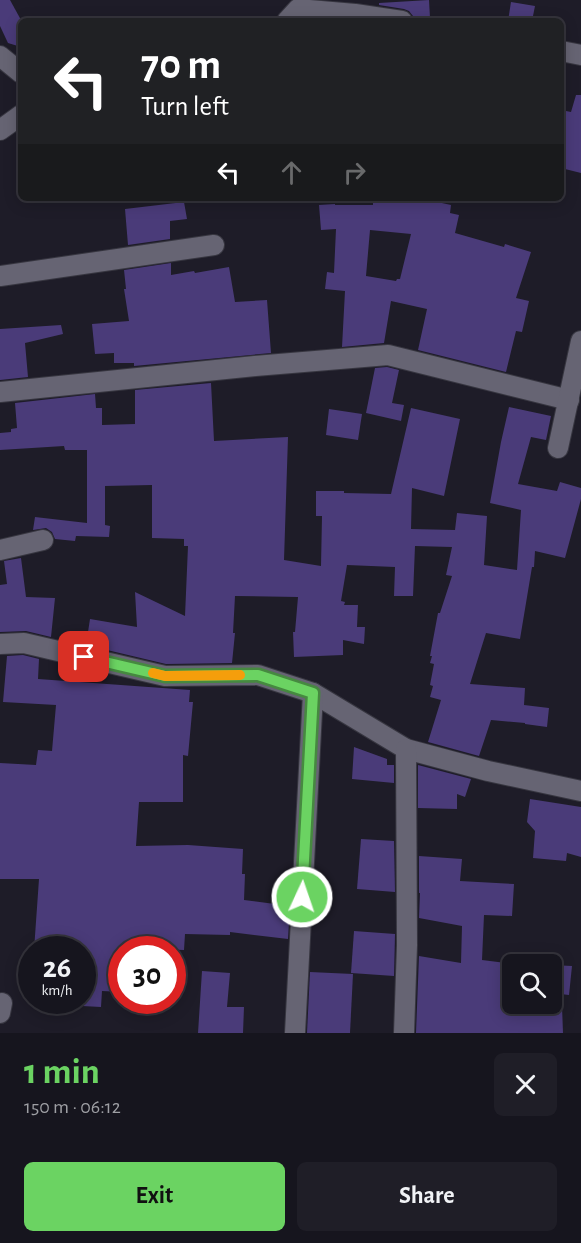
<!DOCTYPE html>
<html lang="en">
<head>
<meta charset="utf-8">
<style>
	body { margin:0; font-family:"Alegreya Sans",sans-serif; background:#1f1e27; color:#f1f3f6; height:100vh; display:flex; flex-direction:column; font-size:22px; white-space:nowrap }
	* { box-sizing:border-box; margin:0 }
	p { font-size:20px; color:#9e9fa4 }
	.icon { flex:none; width:33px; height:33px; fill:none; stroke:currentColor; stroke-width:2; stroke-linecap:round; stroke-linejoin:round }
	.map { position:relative; height:1033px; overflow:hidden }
	.sheet { display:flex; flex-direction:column; background:#16151e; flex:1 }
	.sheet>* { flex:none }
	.banner { position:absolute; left:18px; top:18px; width:546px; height:183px; border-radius:9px; box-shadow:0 3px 15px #0003,0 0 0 2px #35343c; background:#202124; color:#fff; overflow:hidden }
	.controls { position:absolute; left:502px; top:954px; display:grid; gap:12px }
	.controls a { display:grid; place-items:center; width:60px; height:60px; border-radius:9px; background:#16151e; box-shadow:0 3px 15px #0003,0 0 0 2px #35343c; font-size:30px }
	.speed { position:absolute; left:18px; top:936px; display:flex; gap:12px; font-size:30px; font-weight:700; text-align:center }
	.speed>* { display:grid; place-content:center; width:78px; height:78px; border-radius:50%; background:#16151e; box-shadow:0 3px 15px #0003,0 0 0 2px #35343c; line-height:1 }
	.speed small { font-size:15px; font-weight:400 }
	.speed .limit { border:9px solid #d22; background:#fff; color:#111 }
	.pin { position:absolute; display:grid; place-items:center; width:51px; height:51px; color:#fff; margin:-26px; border-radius:12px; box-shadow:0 3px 9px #0006 }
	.me { position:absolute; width:66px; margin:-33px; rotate:3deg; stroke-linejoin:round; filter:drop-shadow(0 0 4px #0008) }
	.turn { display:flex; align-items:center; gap:21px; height:126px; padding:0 24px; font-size:27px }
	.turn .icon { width:78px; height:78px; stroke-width:2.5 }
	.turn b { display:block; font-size:42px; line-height:51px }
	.lanes { display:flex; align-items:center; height:57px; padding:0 24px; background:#0003; justify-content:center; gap:30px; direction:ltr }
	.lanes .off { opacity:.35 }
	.round { display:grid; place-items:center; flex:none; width:63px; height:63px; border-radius:9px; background:#1f1e27 }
	.headline { display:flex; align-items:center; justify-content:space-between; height:102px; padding:0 24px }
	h1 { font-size:36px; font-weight:600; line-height:45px; color:#6bd362 }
	.action { display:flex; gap:12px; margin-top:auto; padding:12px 24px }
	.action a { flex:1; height:69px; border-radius:9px; background:#6bd362; color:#111; font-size:24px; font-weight:600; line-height:69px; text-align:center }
	.action a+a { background:#1f1e27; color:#f1f3f6 }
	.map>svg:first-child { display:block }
	.building { fill:#4a3b79; fill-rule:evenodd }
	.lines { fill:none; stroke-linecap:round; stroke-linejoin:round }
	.minor-casing { stroke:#373640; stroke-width:22 }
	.minor { stroke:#666473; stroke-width:20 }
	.route-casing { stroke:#468940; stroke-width:15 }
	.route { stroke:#6bd362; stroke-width:10 }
	.slow { stroke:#f59e0b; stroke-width:10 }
</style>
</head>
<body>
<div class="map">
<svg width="581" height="1033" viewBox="0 0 581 1033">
	<rect width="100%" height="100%" fill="#1e1c28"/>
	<g class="building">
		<path d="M0,0h10l11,20v27l-13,-4 -8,-17z"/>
		<path d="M429,0l1,18 -17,-2 -4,-5 -5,-2 -25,-4v-2z"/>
		<path d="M511,2l24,4 -3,15h-24z"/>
		<path d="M576,95h5v78l-20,-5v-19l5,-18 -5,-1v-20l10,2z"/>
		<path d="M373,198h46l32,7 -1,8 9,2 -4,18 49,14 1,-3 26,8 -15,46 13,3 -7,31 -6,-1 -10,41 -88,-22 9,-41 -36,-8 -7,42 -42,4 3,-56 -20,-2 2,-17 7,1 2,-44 -15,1 -2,-25 16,-1v1h38zM370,230l41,4 -11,45h-3l-1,2 -30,-5z"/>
		<path d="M184,202l3,17 -17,2v18l-42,6 -3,-36z"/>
		<path d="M171,263v12l23,-4 1,2 34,-6 6,35 32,-2 4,53 -137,13v-3h-20v-10l-19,1 -3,-30 37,-3 -5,-32h2l-2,-19z"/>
		<path d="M61,325l2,9 -38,9 3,34 -28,3v-51z"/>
		<path d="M387,367l12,3 -7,33 12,2 -3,16 -35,-8 9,-45z"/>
		<path d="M211,383l3,58 74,-4 -4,123 37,6 1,-50h-6v-25h28v2l47,1 20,-86 49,11 -16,77 -32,-8 -1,41 44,1 2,-17 30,3 -3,49 33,5 4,-60 -31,-7 11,-61 8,-35 42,9 -5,24 -15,-3 -13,47 39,7 3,-9 21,6v11l-16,59 -30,-7 -1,16h-2l-12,72 -34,-6 -16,51 55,4 -1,17 25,3 -2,19 -22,-3v-1l-34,-3 -12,36 -51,-14 13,-42 -11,-3 3,-11 -3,-1 4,-21 -4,-1 2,-7h-2l8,-43h2l12,-37 -6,-1 6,-28 -37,-1 -2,50h-19l1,-29 -48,-2 -6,36 4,1 -1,3h14l-1,22h8l-1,17 -21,-4v15l-49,2 -1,-25h2l3,-35 -63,-1 -2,37h2l-3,30 -66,1 -80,-19 4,-26 47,8 -2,-35 50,24 3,-70h-4v-7l-32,-1v-53l-47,1v39l5,1 -1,11 -33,-1 -1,5 -20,-2 -3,-7 -6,-4 -13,2 2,-13 52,6v-73h-22l-1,-4 -64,4v-17l11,-1v-3l6,-1 -2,-25 80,-9 1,14h6v17l33,-1v-34z"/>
		<path d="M329,409l33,5 -4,26 -32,-5z"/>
		<path d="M21,558l5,39 29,1 -4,39 -25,-6 -26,1v-47l7,-1 -3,-23z"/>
		<path d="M23,655l16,4 -1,20 152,11 -1,12h4l-5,54 -5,-1v47h-44l-3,44 52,-1 55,4 -1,25h3l-1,26 46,6 -2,33 -58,-7v3l-45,-1 -1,16 -30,-1 -32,1v42l-20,-1 -1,16 -19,-1v-56h-48l5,-71h-39v-116l36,2 2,-15 14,1 4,-46 -53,-3 4,-46z"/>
		<path d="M354,747l33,12v6h7v18l-42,-4z"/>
		<path d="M418,765l53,14 -6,18 -8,-3v15l-39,-1z"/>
		<path d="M530,799l51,8v50l-14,-4 -1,8 -33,-3 2,-27 -8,-9z"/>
		<path d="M361,839l33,2 1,51 -38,-3z"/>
		<path d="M419,856l43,3 -2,22 54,3 -2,32 -28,-1 -2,45 32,4h-1l-3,39 52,3 1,27h-147l3,-77 42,7 1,-37 -43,-8 1,-25h-1z"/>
		<path d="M354,931l41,3 -1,42 -43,-3z"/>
		<path d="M552,965l20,1 -3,29 -17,-2z"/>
		<path d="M202,971l28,2 -3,34h17l-1,26h-45z"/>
		<path d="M310,972l43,2 -3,59h-43z"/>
	</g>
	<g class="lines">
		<defs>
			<g id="minor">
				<path d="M287,21l11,-12 57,5 47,7"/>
				<path d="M561,51l20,4"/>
				<path d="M0,56l21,17"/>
				<path d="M0,130l21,-15"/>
				<path d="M0,276l214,-31"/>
				<path d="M0,392l255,-26 133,-11 181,45"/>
				<path d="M558,448l23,-107"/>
				<path d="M0,550l43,-10"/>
				<path d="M0,644l24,-1 141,33 93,-1 55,18 93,56 82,22 93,20"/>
				<path d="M0,1013l2,-10"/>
				<path d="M295,1033l18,-340"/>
				<path d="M404,1033l3,-88 -1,-196"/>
			</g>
		</defs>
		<use href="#minor" class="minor-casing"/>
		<use href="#minor" class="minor"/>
	</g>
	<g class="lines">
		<defs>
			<path id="route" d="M84,657l81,19 93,-1 55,18 -11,204"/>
		</defs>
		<use href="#route" class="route-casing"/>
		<use href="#route" class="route"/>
		<path class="slow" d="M153,673l12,3 75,-1"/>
	</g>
</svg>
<div class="controls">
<a><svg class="icon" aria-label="search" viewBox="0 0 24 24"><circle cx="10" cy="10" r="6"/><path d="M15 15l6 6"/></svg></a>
</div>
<div class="speed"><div>26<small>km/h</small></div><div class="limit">30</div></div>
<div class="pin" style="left:84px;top:657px;background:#d93025"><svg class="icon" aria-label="arrive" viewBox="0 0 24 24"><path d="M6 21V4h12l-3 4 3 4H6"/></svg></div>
<svg class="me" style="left:302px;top:897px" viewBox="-20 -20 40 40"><circle r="17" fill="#6bd362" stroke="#fff" stroke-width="3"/><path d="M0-11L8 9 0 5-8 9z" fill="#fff"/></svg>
<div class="banner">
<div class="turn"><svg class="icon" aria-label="left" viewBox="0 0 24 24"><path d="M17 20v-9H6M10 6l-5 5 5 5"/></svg><div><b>70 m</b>Turn left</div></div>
<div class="lanes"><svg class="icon" aria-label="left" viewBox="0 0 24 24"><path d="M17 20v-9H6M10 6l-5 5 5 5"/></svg><svg class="icon off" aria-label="ahead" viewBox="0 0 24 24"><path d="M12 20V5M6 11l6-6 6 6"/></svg><svg class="icon off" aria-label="right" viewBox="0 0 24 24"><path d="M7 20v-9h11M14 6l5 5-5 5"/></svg></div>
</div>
</div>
<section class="sheet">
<div class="headline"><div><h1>1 min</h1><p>150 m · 06:12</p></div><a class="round"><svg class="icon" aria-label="close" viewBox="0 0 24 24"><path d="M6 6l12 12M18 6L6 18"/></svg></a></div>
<div class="action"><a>Exit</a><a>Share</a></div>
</section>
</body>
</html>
